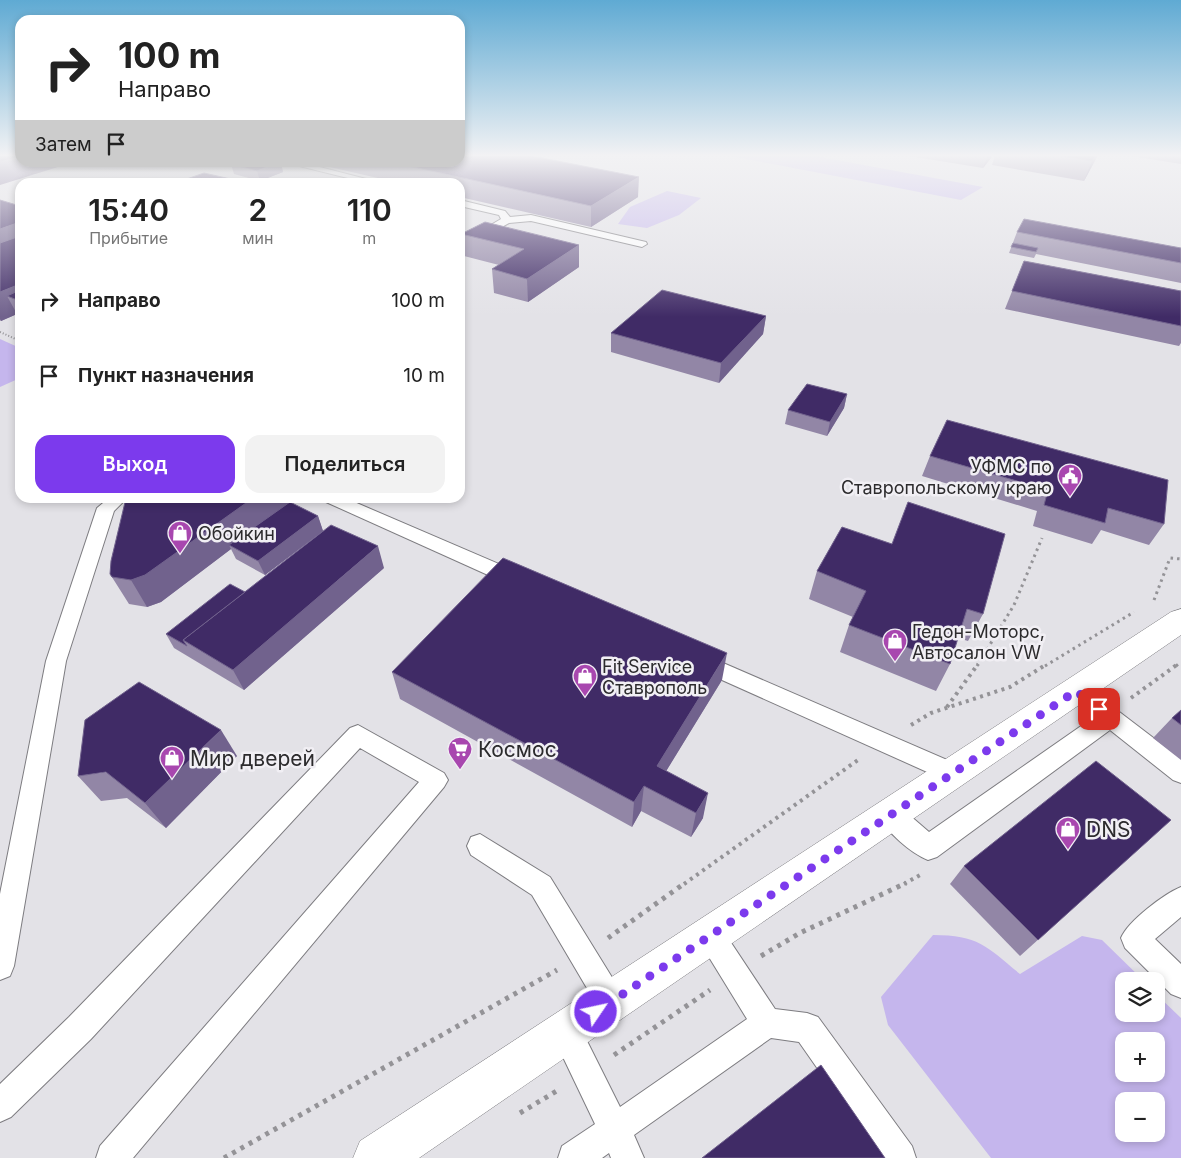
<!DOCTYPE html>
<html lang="ru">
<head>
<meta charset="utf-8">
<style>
	body { margin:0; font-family:Inter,sans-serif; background:#f2f2f2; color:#222; height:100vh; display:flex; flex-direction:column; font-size:19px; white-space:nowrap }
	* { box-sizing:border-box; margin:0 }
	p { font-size:16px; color:#767676 }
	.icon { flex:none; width:28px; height:28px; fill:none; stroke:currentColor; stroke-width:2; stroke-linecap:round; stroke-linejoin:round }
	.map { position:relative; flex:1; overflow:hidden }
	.details { position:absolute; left:15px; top:178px; width:450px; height:325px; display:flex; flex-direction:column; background:#fff; border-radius:15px; box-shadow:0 2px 8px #0003 }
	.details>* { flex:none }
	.banner { position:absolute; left:15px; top:15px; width:450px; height:152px; border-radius:15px; box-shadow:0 2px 8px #0003; background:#fff; color:#222; overflow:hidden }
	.fabs { position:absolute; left:1115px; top:972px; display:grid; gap:10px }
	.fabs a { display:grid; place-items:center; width:50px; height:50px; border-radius:10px; background:#fff; box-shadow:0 2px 8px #0003; font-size:25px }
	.pin { position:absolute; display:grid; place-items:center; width:42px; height:42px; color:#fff; margin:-21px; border-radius:10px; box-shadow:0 2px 8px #0006 }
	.me { position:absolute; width:55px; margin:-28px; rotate:56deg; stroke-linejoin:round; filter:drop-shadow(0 0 4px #0008) }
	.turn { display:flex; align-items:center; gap:18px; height:105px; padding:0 20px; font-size:22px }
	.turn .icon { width:65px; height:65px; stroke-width:2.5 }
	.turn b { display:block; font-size:35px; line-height:42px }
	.then { display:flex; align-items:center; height:48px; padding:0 20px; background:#0003; gap:10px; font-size:19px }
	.eta { display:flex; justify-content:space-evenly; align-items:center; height:85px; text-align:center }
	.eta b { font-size:30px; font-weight:600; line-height:35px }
	.button { display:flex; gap:10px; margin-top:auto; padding:10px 20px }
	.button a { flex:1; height:58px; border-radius:15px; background:#7c3aed; color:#fff; font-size:20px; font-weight:600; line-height:58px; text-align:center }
	.button a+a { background:#f2f2f2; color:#222 }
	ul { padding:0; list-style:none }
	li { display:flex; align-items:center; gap:15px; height:75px; padding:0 20px }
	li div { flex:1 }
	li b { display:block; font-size:19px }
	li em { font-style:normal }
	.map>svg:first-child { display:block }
	.green { fill:#c5b6ed; fill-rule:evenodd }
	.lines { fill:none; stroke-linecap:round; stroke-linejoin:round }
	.service-casing { stroke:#7d7c80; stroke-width:2 }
	.minor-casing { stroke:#7d7c80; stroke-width:1 }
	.path-far3 { stroke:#949397; stroke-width:2; stroke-dasharray:1 2; stroke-linecap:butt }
	.path-far2 { stroke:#949397; stroke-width:3; stroke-dasharray:2.5 4; stroke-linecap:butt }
	.path-far1 { stroke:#949397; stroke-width:4; stroke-dasharray:3 4.5; stroke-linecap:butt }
	.path { stroke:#949397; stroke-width:5; stroke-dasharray:4 5.5; stroke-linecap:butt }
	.service { fill:#fff; fill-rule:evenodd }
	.minor { fill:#fff; fill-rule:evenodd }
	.wall { fill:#9286a6 }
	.shaded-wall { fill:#71628d }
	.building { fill:#402b66; stroke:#71628d }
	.route { stroke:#7c3aed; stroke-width:9; stroke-dasharray:0 16.2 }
	.labels { text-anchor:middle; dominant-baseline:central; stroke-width:5; stroke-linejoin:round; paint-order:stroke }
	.poi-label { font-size:18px; fill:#2c2b2d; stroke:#f1eff4; text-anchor:start }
	.near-poi-label { font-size:21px; fill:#2c2b2d; stroke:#f1eff4; text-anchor:start }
</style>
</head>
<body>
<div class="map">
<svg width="1181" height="1158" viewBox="0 0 1181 1158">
	<rect width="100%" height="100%" fill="#e3e2e7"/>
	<g class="green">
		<path d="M725,155h84l174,32 -22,13z"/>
		<path d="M667,191l34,7 -22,17 -32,13 -29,-4 12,-17z"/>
		<path d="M0,339l20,9v30l-20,9z"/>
		<path d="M933,935c46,0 54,12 87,39l62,-38 20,4 42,41h-20v33h32v-20l25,24v140h-190l-103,-133 -7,-28zM1124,1041h32v33h-32zM1124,1101h32v33h-32z"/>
	</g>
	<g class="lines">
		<defs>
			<g id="service">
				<path d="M283,162h17l78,20h-14z"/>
				<path d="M460,200l45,11 5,6 21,-2 115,27 1,2 -5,3 -111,-26 -22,2 -49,27v-7l41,-24 -2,-4 -39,-9z"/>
				<path d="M109,498h18l-13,13 -48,150 -52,305 -4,10 -10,4v-86l46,-233 51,-153z"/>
				<path d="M324,498h21l177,76 2,5 -2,5 -7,2 -7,-2 -182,-82z"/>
				<path d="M700,653l261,113 4,7 -4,7 -8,3 -8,-3 -252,-113 -3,-6 3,-6z"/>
				<path d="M1076,682l8,3 97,74v24l-8,-3 -63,-50 -173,127 -9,3c-17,-7 -42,-28 -49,-45l3,-8 9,-3 9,3 29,25 165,-115 -26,-20 -3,-6 3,-6z"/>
				<path d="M358,725l86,48 4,7 -4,7 -311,371h-37l4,-12 319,-364 -59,-34 -269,291 -80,78 -11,5v-38l69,-67 281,-289z"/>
				<path d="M480,834l70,43 71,115 5,10 -5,10 -10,5 -10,-5 -69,-117 -61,-40 -4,-9 4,-9z"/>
				<path d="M1181,887v30l-26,22 26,25v34l-10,-4 -46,-46 -4,-10c7,-17 43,-44 60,-51z"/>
				<path d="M710,922l10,4 55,83 32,4 11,4 94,129 4,12h-36l-81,-116 -28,-4 -137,97 10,23h-33l-2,-5 -7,5h-44l4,-12 33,-22 -44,-92 4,-11 11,-4 11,4 43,86 127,-88 -51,-83 4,-10z"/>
			</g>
			<path id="minor" d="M1181,609v26l-762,523h-66l7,-17 811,-529z"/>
		</defs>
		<use href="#service" class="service-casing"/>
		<use href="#minor" class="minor-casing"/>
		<path class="path-far3" d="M0,332l20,9"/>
		<g class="path-far2">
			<path d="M1154,600l16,-42 11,1"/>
			<path d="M977,666l37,-61 28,-67"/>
			<path d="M1045,666l89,-54"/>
			<path d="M1176,666l5,-4"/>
		</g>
		<g class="path-far1">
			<path d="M1131,698l47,-34"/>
			<path d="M947,707l31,-43"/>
			<path d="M911,725l20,-12 79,-26 37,-23"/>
			<path d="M684,884l174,-124"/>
			<path d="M904,884l16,-9"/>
		</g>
		<g class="path">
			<path d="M608,938l77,-55"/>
			<path d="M761,956l39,-23 106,-50"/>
			<path d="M614,1055l96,-65"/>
			<path d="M520,1113l40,-24"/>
			<path d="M224,1158l333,-188"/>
		</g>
		<use href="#service" class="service"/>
		<use href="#minor" class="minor"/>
	</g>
	<g class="wall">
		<path d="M903,155h89l-1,3 -8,10z"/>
		<path d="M995,155h103l-14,26 -92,-16z"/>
		<path d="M1125,155h56v9z"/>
		<path d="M308,162h152l178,35 -47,30 -131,-30v-15h-65z"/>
		<path d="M231,164l52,8 -23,9 -26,-7z"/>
		<path d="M0,200l20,6v109l-3,-1 -16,7 -1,-1z"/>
		<path d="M1017,232l164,16v35l-145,-29 -2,4 -25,-5z"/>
		<path d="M461,234l118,11v22l-51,35 -34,-9 -2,-24 7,-4 -35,-9z"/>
		<path d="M1024,261l157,30v52l-2,3 -174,-37z"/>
		<path d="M766,316l-3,18 -44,49 -108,-31v-19z"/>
		<path d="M847,394l-3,14 -17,28 -42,-12 3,-14z"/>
		<path d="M930,456l234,68 -15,21 -48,-15 -9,14 -59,-18 4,-15 -115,-35z"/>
		<path d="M126,498h166l2,4 -2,2 26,12 5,15 -58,44 -29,-16 -5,-10 -70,53 -14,5 -18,-3 -19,-30z"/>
		<path d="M842,527l141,87 -15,27 -10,-3 -8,26 -14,27 -96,-39 9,-27 4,-8 -44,-18 8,-28z"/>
		<path d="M384,568l-140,122 -70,-42 -8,-14z"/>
		<path d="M392,672l330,8 -56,91 37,47 -12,19 -50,-26 -9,16 -232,-128z"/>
		<path d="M1181,710v50l-28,-22 19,-20z"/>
		<path d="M237,756l-71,72 -39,-30 -26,3 -23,-25z"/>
		<path d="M1171,820l-151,136 -70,-72 14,-18z"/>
	</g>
	<g class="shaded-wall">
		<path d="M988,155h4l-1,3 -8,10z"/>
		<path d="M1096,155h2l-14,26 8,-20z"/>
		<path d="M20,157v5h54l-74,23v-23z"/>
		<path d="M281,162l2,10 -23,9 -3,-10z"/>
		<path d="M639,177l-1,20 -47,30v-21z"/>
		<path d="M20,222v20l-20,7v-20z"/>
		<path d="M579,245v22l-51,35 -1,-23z"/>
		<path d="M20,284v17l-13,-5 10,18 -16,7 -1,-2v-27z"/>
		<path d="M766,316l-3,18 -44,49 2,-20z"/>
		<path d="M847,394l-3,14 -17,28 3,-14z"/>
		<path d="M253,498h39l2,4 -60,45 -5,-2 2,4 -70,53 -14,5 -16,-27z"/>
		<path d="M318,516l5,15 -58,44 -7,-14z"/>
		<path d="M378,546l6,22 -140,122 -11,-20z"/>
		<path d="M727,653l-5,27 -68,111 3,-25z"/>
		<path d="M221,730l16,26 -71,72 -21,-25z"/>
		<path d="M644,786l-3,25 -9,16 2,-25z"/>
		<path d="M708,793l-5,25 -12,19 5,-24z"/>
	</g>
	<g class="building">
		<path d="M0,155h20v2l-20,5z"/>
		<path d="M460,155h67l112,22 -48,29 -201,-44h70z"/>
		<path d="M1054,155h42l-4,6z"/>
		<path d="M236,162h43l-22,9 -26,-7z"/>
		<path d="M204,173l40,9h-85l10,-3 9,3z"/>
		<path d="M0,200l20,6v16l-20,7z"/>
		<path d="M1024,219l157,29v15l-164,-31z"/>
		<path d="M485,222l94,23 -52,34 -35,-10 32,-20 -63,-15z"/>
		<path d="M20,236v48l-20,8v-49z"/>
		<path d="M1013,243l25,5 -2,4 -25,-5z"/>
		<path d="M1024,261l157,30v35l-169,-35z"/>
		<path d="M20,290v11l-13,-5z"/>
		<path d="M662,290l104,26 -45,47 -110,-30z"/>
		<path d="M807,384l40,10 -17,28 -42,-12z"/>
		<path d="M947,420l221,60 -4,44 -56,-16 -3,15 -61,-18 4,-15 -118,-34z"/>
		<path d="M126,498h127l-108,77 -14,5 -19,-3 -2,-3 1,-13z"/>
		<path d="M290,502l28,14 -60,45 -29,-16z"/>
		<path d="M908,502l97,32 -22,80 -16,-5 -17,55 -101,-39 17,-34 -49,-20 25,-44 50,17z"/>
		<path d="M331,525l47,21 -145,124 -50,-30z"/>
		<path d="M503,558l224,95 -70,113 51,27 -12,20 -52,-27 -10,16 -242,-130z"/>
		<path d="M230,584l15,8 -62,48 4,6 -21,-12z"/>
		<path d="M139,682l82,48 -76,73 -39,-31 -28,4 7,-56z"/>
		<path d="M1181,710v15l-9,-7z"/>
		<path d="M1096,761l75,59 -133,120 -74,-74z"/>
		<path d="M821,1065l64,93h-183z"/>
	</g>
	<linearGradient id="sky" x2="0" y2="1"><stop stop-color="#5faad3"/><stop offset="0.49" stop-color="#f2f2f4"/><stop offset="1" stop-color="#f2f2f4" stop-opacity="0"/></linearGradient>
	<rect width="1181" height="317" fill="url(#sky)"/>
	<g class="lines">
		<path class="route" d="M596,1012l480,-321 23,18"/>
	</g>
	<defs>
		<symbol id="civic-pin" viewBox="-11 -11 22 30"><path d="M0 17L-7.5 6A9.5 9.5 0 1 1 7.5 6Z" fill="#a847af" stroke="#f1eff4"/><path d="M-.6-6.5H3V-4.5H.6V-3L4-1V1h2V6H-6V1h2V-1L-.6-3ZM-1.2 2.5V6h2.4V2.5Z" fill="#fff"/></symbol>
		<symbol id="shop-pin" viewBox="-11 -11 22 30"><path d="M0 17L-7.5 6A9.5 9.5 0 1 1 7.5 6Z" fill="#a847af" stroke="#f1eff4"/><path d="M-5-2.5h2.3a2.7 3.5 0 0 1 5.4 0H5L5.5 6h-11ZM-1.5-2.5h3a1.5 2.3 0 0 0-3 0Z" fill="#fff"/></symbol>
		<symbol id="supermarket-pin" viewBox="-11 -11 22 30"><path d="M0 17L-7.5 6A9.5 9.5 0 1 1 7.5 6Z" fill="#a847af" stroke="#f1eff4"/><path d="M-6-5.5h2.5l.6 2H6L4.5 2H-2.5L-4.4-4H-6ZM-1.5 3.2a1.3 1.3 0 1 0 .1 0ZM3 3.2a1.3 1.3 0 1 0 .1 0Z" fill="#fff"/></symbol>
	</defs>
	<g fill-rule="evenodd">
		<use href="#civic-pin" x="1056" y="462" width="28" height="38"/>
		<use href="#shop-pin" x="166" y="519" width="28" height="38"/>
		<use href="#shop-pin" x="881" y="627" width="28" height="38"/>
		<use href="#shop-pin" x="571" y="662" width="28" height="38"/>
		<use href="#supermarket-pin" x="446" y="735" width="28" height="38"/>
		<use href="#shop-pin" x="158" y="744" width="28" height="38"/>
		<use href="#shop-pin" x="1054" y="815" width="28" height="38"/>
	</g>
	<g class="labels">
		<g class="poi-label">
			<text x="1052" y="466" text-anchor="end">УФМС по<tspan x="1052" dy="21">Ставропольскому краю</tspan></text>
			<text x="198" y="533">Обойкин</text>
			<text x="912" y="631">Гедон-Моторс,<tspan x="912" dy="21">Автосалон VW</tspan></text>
			<text x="602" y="666">Fit Service<tspan x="602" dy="21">Ставрополь</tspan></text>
		</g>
		<g class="near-poi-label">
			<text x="478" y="749">Космос</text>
			<text x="190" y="758">Мир дверей</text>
			<text x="1086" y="829">DNS</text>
		</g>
	</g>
</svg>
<div class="fabs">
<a><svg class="icon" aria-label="layers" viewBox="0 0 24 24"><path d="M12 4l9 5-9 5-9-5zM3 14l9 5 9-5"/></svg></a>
<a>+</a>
<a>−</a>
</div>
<div class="pin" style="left:1099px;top:709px;background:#d93025"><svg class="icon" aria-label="arrive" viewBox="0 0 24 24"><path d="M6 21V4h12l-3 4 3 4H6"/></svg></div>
<svg class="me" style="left:596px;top:1012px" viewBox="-20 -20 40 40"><circle r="17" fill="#7c3aed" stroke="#fff" stroke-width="3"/><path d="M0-11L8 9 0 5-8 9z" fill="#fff"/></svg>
<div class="banner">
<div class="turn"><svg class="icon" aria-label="right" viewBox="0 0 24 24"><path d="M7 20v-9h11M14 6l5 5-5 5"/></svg><div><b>100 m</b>Направо</div></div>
<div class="then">Затем<svg class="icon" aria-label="arrive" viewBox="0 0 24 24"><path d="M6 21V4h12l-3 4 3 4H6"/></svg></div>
</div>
<section class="details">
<div class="eta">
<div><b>15:40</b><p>Прибытие</p></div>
<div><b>2</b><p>мин</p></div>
<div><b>110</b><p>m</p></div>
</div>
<ul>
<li><svg class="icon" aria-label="right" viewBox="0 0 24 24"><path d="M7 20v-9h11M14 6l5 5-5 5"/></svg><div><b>Направо</b></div><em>100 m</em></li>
<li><svg class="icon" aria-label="arrive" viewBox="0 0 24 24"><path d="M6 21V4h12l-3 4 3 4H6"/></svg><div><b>Пункт назначения</b></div><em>10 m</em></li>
</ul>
<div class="button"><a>Выход</a><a>Поделиться</a></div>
</section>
</div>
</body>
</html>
